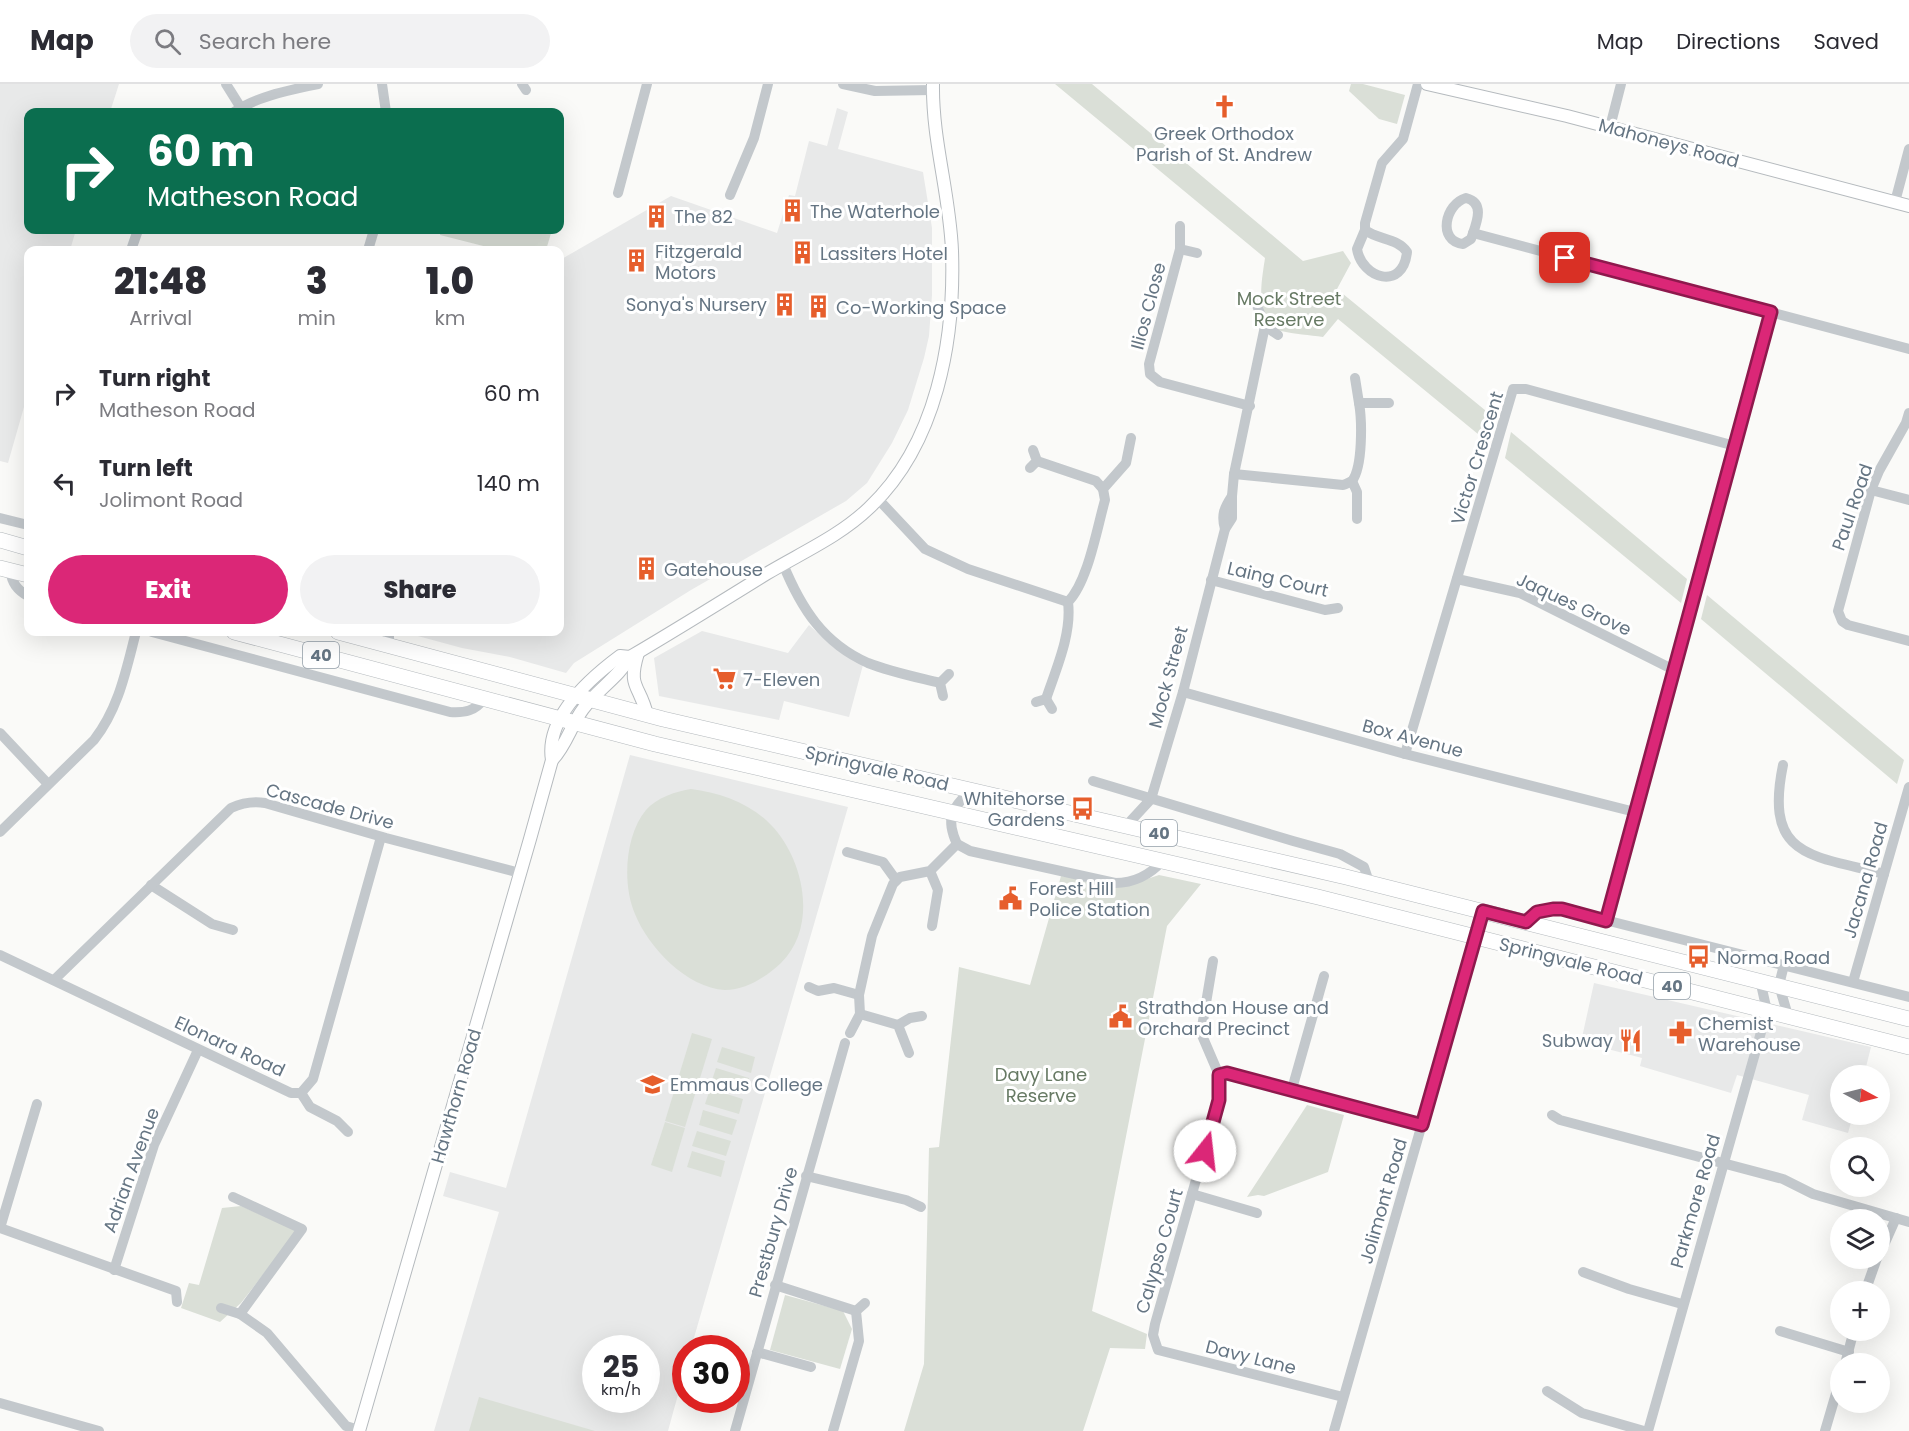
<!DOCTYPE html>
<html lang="en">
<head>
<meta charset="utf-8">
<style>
	body { margin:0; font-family:Poppins,sans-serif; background:#f2f2f3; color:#2b2b33; height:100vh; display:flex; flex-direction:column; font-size:22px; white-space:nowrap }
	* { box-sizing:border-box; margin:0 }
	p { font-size:20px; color:#7c7c81 }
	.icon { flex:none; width:33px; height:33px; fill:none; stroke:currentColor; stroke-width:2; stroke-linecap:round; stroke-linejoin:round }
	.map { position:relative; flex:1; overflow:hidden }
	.panel { position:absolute; left:24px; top:162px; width:540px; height:390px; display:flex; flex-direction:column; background:#fff; border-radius:12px; box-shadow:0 6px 24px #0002 }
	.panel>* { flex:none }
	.hud { position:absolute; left:24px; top:24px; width:540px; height:126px; border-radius:12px; box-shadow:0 6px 24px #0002; background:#0b6e4f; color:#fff; overflow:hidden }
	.needle { width:39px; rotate:97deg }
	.fabs { position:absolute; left:1830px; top:981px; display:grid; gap:12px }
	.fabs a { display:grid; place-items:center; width:60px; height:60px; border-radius:50%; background:#fff; box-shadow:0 6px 24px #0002; font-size:30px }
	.speed { position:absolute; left:582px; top:1251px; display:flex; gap:12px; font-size:30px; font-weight:700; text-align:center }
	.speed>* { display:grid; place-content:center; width:78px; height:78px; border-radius:50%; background:#fff; box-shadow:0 6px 24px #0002; line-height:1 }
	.speed small { font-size:15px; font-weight:400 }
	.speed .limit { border:9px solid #d22; background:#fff; color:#111 }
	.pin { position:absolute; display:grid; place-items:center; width:51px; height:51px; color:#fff; margin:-26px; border-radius:12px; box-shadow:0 3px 9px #0006 }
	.me { position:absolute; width:66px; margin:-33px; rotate:16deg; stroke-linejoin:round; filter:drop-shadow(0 0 4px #0008) }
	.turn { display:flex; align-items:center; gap:21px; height:126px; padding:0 24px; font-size:27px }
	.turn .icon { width:78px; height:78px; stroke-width:2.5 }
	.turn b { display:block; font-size:42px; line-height:51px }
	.eta { display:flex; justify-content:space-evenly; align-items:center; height:102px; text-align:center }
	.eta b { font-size:36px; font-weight:800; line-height:42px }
	.cta { display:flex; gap:12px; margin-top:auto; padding:12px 24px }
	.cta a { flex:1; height:69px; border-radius:36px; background:#db2777; color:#fff; font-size:24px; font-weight:800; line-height:69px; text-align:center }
	.cta a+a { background:#f2f2f3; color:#2b2b33 }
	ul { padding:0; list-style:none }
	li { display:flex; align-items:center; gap:18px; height:90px; padding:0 24px }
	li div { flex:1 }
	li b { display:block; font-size:22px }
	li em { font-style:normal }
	header { display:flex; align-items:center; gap:36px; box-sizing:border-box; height:84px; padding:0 30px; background:#fff; border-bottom:2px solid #e1e1e2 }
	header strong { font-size:28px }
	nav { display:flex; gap:33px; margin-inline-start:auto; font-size:21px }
	.search { width:420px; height:54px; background:#f2f2f3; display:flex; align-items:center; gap:15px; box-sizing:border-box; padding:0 21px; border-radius:33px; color:#7c7c81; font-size:22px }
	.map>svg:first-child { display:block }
	.built { fill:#e8e9e9; fill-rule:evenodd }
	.green { fill:#dadfd7 }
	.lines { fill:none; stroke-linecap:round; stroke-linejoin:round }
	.major-casing { stroke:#b5babe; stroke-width:14 }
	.highway-casing { stroke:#b4b9bd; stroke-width:16 }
	.minor { stroke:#c3c8cc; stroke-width:10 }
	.major { stroke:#fff; stroke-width:12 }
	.highway { stroke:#fff; stroke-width:15 }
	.route-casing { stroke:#8e194d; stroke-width:15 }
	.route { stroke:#db2777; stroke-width:10 }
	.labels { text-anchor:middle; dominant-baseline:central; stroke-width:6; stroke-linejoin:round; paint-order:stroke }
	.shield { fill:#fff; stroke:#939ea8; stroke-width:1.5 }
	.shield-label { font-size:16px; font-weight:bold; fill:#657583 }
	.poi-label { font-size:18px; fill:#657583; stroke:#fff; text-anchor:start }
	.street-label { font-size:18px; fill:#657583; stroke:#fff }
	.park-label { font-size:18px; fill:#677a64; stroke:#fff }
</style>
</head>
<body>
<header>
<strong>Map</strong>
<div class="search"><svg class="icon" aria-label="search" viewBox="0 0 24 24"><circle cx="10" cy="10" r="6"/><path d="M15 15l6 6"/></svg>Search here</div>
<nav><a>Map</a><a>Directions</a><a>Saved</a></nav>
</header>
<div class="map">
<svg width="1909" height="1347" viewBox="0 0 1909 1347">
	<rect width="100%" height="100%" fill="#fafaf8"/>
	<g class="built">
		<path d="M0,0h119l-9,28h-82v118h48l-6,20h-42v143l-20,70 -8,-2z"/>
		<path d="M837,24l11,4 -10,37 85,23 9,56v67l-3,41 -5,22 -16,52 -16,33 -25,40 -21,18 -155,89 -117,73 -8,10 -56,-16 -48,-9 -59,-16h157v-372l111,-64 106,37 12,-38 6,1 14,-55 18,5z"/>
		<path d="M809,541l24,22 30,18 -14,52 -65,-16 -5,19 -120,-24 -5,-38 48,-27 86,22z"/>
		<path d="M630,671l218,52 -157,541h-5l-1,21 -17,62h-234l65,-219 -56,-16 7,-24 56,16zM596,1264h50v52h-50z"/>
		<path d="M1594,899l277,64 -7,28 -24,1v38l13,1 -5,18 -46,-13 7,-25 -72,-20 -6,18 -91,-27 2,-8 -61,-16z"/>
	</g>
	<g class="green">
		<path d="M1055,0h37l211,177 40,-10 8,12 -14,26 154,126 -7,24 -146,-120 -15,18c-13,-2 -29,-3 -42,-6 -28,-9 -19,-52 -16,-73z"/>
		<path d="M1351,0h12l42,11 -8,29 -18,-5 -30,-28z"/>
		<path d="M441,146h111l-6,20h-47l-59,-15z"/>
		<path d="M1511,348l176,147 -6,24 -176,-145z"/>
		<path d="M1707,511l197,165 -7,24 -196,-165z"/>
		<path d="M691,705c26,3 55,13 75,31 37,33 54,105 15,143 -15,14 -35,27 -56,27 -38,-2 -77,-43 -90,-76 -13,-30 -10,-79 11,-104 10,-12 31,-19 45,-21z"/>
		<path d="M1159,791l42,9 -34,42 -75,385 55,23 -2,15 -35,-1 -27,83h-179l20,-67 5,-216 10,-1 20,-180 71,18 31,-109 68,9z"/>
		<path d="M692,949l20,6 -27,88 -20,-6z"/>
		<path d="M722,963l33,10 -4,16 -34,-11z"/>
		<path d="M716,984l33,10 -4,15 -34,-10z"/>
		<path d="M710,1005l33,10 -4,15 -34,-10z"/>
		<path d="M1307,1021l37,10 -16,57 -64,24 -6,-1 -11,2z"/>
		<path d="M703,1026l34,10 -5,15 -33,-10z"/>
		<path d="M665,1038l20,6 -13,44 -21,-7z"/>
		<path d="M697,1047l34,10 -5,15 -34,-10z"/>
		<path d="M692,1067l33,10 -4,16 -34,-10z"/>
		<path d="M241,1122l56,25 -56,72 -21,19 -39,-14 8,-25 10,2 23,-77z"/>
		<path d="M785,1211l58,16 9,18 -12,40 -70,-19z"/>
		<path d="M479,1313l116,34h-126z"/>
	</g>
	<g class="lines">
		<defs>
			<g id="major">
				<path d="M1427,0l140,32 342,90"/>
				<path d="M638,569c-11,36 2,31 9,62"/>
				<path d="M552,676c14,-14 19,-35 31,-51 14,-19 36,-32 47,-52 46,-27 91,-55 136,-83 35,-21 74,-38 103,-66 68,-64 86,-168 83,-257 -2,-56 -20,-111 -19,-167"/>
				<path d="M359,1347l171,-592 22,-79c-7,-42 37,-81 68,-104l10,1"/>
			</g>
			<g id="highway">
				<path d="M0,456l28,8"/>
				<path d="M0,484l28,7"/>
				<path d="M234,548l421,112 663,153 591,150"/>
				<path d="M338,548l325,87 683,158 563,142"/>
			</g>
		</defs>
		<use href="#major" class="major-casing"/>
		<use href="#highway" class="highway-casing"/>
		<g class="minor">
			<path d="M226,0l15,24"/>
			<path d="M382,0l4,28"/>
			<path d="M522,0l4,6"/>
			<path d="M843,0l32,7 57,-1"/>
			<path d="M234,28c23,-16 57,-22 84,-28"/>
			<path d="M1610,43l11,-43"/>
			<path d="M618,109l29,-109"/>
			<path d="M730,111l24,-57 14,-54"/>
			<path d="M1466,114c20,5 10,26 5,41l-8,5c-26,-3 -18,-40 3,-46z"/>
			<path d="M1895,118l14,-53"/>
			<path d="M1180,142v23l17,4"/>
			<path d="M1365,146c13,10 33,8 42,22 -4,39 -45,27 -50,-3l8,-19v-7l17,-60 21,-24 15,-55"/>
			<path d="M1473,149l436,116"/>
			<path d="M1180,165l-31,115 1,10 10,8 90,24"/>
			<path d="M131,166l7,-20"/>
			<path d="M368,166l6,-20"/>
			<path d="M1256,219l9,23 13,9"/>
			<path d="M1355,294l4,25h30"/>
			<path d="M1909,329l-3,10 -27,48 -8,19 -33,121 4,10 6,4 61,16"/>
			<path d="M1037,377l59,20 7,8"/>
			<path d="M1030,384l7,-7 -4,-11"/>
			<path d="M1234,390l109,11c1,0 9,-4 9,-4 11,-14 10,-61 7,-78"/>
			<path d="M1352,397l5,11v27"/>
			<path d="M1871,406l38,10"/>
			<path d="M878,415l47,50 43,20 100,33"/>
			<path d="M0,434l28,7"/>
			<path d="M1225,445c-4,-14 -1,-21 7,-33"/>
			<path d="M783,480c18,44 40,79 85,99 23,9 48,14 72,20"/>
			<path d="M10,486c2,13 7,20 18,26"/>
			<path d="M1457,495l63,14 154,77"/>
			<path d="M1211,496l114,30 13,-2"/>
			<path d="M152,548l298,80c15,1 25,-1 34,-13"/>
			<path d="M389,562v-14"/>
			<path d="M1183,608l222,62 230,58"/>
			<path d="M943,612l-3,-13 9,-9"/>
			<path d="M1046,615c10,-30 26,-65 22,-97 20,-20 29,-74 37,-102l-2,-11 23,-26 5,-25"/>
			<path d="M1036,618l10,-3 6,10"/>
			<path d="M0,649l48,51"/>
			<path d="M1405,670l108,-365h13l209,57"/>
			<path d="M1783,681c-19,93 28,90 101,109"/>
			<path d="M1093,697l200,60 47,13 24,13 5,15"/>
			<path d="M1127,741l24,-26 32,-107 42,-163 7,-11v-22l2,-22 31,-148"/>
			<path d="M0,748l94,-92c25,-32 32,-70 42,-108"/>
			<path d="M957,760l13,7 145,32c18,0 35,-8 47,-22"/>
			<path d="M957,760c-12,-26 -5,-36 14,-54"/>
			<path d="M847,768l36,10 13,18"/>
			<path d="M930,787l8,19 -6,36"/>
			<path d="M151,801l61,39 21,6"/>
			<path d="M1606,837l165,-609"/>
			<path d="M1526,838l16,-12 20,-1 347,88"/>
			<path d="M0,871l291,138h10l12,-14 68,-242"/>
			<path d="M1213,877l-12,72 18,42v24l-64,225 -2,11 5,15 185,47"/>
			<path d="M1784,881l-5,20 9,31"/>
			<path d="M54,896l177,-172c11,-5 21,-7 34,-5l121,35 134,35"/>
			<path d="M1853,898l56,-195"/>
			<path d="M809,903l9,4 16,-3 25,7"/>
			<path d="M860,930l38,11 11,28"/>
			<path d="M898,941l12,-7 12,-2"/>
			<path d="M850,949l10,-19 -1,-19 13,-59 21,-52 7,-7 30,-6 27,-27"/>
			<path d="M1219,991l16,-1 187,51"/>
			<path d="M1292,1005l32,-113"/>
			<path d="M301,1009l9,14 27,14 11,11"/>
			<path d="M1552,1031l8,5 223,59 30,15 96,28"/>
			<path d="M806,1092l100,24 15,7"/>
			<path d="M1192,1110l65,19"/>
			<path d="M233,1113l69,32 -62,85"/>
			<path d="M0,1144l176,63 1,11"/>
			<path d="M0,1144l37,-124"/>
			<path d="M1880,1170l16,-36"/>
			<path d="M114,1186l40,-125 44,-95"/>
			<path d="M1583,1188l46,17 53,15"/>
			<path d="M775,1201l81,26"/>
			<path d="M1865,1208l12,-34"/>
			<path d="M221,1224l19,6 27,19 79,93 13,4"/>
			<path d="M1780,1247l69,21"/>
			<path d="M757,1268l54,15"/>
			<path d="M1845,1280l9,-34"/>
			<path d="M1547,1307l35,22 62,18"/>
			<path d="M0,1319l99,28"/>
			<path d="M735,1347l110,-388"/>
			<path d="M833,1347l26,-90 -3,-30 9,-8"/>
			<path d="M1334,1347l149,-520"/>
			<path d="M1648,1347l119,-420 -7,-31"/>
			<path d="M1825,1347l15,-51"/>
		</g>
		<use href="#major" class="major"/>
		<use href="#highway" class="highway"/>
	</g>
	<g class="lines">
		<defs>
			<path id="route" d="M1205,1067l14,-51v-25l8,-2 195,52 61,-214 43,11 11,-10 16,-3h9l44,12 165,-609 -206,-54"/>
		</defs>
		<use href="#route" class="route-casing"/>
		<use href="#route" class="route"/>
	</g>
	<defs>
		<symbol id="church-bare" viewBox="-9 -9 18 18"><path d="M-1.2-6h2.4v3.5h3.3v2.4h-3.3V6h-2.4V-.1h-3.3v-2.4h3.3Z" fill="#e65e2c" stroke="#fff" stroke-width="2.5" paint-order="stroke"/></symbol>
		<symbol id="building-bare" viewBox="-9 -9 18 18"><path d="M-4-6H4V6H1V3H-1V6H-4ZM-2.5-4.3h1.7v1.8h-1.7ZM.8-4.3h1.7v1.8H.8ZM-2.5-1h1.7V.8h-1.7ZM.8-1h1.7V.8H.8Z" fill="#e65e2c" stroke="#fff" stroke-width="2.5" paint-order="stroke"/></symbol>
		<symbol id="supermarket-bare" viewBox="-9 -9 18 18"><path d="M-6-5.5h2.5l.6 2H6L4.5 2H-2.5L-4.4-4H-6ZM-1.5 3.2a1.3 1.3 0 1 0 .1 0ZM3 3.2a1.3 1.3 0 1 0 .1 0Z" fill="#e65e2c" stroke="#fff" stroke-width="2.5" paint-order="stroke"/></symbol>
		<symbol id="bus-bare" viewBox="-9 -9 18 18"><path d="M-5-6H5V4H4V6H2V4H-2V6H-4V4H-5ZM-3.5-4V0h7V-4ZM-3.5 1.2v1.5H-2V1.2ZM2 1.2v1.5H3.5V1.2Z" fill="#e65e2c" stroke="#fff" stroke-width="2.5" paint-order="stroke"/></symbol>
		<symbol id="civic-bare" viewBox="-9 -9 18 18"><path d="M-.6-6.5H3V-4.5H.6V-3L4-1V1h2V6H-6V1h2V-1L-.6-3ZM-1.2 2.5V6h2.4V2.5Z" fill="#e65e2c" stroke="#fff" stroke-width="2.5" paint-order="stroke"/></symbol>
		<symbol id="pharmacy-bare" viewBox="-9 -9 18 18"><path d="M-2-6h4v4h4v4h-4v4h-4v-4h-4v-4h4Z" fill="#e65e2c" stroke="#fff" stroke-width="2.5" paint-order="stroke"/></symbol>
		<symbol id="restaurant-bare" viewBox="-9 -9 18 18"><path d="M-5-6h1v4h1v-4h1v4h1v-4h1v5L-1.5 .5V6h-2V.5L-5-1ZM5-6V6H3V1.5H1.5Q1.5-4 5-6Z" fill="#e65e2c" stroke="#fff" stroke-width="2.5" paint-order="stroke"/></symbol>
		<symbol id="school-bare" viewBox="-9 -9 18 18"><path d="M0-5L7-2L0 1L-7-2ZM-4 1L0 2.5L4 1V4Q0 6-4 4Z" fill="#e65e2c" stroke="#fff" stroke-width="2.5" paint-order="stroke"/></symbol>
	</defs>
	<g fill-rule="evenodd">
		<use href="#church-bare" x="1208" y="6" width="33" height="33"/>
		<use href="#building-bare" x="776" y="110" width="33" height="33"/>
		<use href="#building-bare" x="640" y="116" width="33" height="33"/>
		<use href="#building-bare" x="786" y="152" width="33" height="33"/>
		<use href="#building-bare" x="620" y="160" width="33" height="33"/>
		<use href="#building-bare" x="768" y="204" width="33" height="33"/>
		<use href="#building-bare" x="802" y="206" width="33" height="33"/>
		<use href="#building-bare" x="630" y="468" width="33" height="33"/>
		<use href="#supermarket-bare" x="708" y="578" width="33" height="33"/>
		<use href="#bus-bare" x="1066" y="708" width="33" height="33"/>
		<use href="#civic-bare" x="994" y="798" width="33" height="33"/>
		<use href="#bus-bare" x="1682" y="856" width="33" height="33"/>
		<use href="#civic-bare" x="1104" y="916" width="33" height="33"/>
		<use href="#pharmacy-bare" x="1664" y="932" width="33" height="33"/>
		<use href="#restaurant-bare" x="1614" y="940" width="33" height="33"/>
		<use href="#school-bare" x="636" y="984" width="33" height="33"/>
	</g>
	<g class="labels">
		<g class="shield">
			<rect x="303" y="558" width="36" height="26" rx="4.5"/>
			<rect x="1141" y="736" width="36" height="26" rx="4.5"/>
			<rect x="1654" y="889" width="36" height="26" rx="4.5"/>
		</g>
		<g class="shield-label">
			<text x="321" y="571">40</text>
			<text x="1159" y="749">40</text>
			<text x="1672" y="902">40</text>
		</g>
		<g class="poi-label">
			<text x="1224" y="49" text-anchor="middle">Greek Orthodox<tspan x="1224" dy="21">Parish of St. Andrew</tspan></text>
			<text x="810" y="127">The Waterhole</text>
			<text x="674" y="132">The 82</text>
			<text x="655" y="167">Fitzgerald<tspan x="655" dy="21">Motors</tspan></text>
			<text x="820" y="169">Lassiters Hotel</text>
			<text x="767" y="220" text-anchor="end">Sonya's Nursery</text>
			<text x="836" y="223">Co-Working Space</text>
			<text x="664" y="485">Gatehouse</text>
			<text x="743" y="595">7-Eleven</text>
			<text x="1065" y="714" text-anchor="end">Whitehorse<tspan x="1065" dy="21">Gardens</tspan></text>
			<text x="1029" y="804">Forest Hill<tspan x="1029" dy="21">Police Station</tspan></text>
			<text x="1717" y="873">Norma Road</text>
			<text x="1138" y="923">Strathdon House and<tspan x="1138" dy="21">Orchard Precinct</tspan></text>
			<text x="1698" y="939">Chemist<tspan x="1698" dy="21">Warehouse</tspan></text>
			<text x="1613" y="956" text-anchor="end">Subway</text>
			<text x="670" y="1000">Emmaus College</text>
		</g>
		<g class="street-label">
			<text transform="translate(1669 59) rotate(15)">Mahoneys Road</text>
			<text transform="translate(1148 222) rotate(-75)">Ilios Close</text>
			<text transform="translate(1477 374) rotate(-73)">Victor Crescent</text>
			<text transform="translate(1852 423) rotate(-71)">Paul Road</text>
			<text transform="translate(1278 495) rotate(13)">Laing Court</text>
			<text transform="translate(1574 520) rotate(25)">Jaques Grove</text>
			<text transform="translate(1168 593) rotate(-75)">Mock Street</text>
			<text transform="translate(1413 654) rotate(15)">Box Avenue</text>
			<text transform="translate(877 684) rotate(13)">Springvale Road</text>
			<text transform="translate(330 722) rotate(15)">Cascade Drive</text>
			<text transform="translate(1865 796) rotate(-74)">Jacana Road</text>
			<text transform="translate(1571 877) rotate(14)">Springvale Road</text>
			<text transform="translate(230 962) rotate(25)">Elonara Road</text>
			<text transform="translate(456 1012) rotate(-74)">Hawthorn Road</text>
			<text transform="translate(131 1086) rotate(-70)">Adrian Avenue</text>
			<text transform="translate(1383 1117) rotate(-74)">Jolimont Road</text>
			<text transform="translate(1695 1117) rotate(-74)">Parkmore Road</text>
			<text transform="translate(773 1148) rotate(-74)">Prestbury Drive</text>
			<text transform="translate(1159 1167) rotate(-74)">Calypso Court</text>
			<text transform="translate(1251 1273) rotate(14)">Davy Lane</text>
		</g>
		<g class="park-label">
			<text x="1289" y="214">Mock Street<tspan x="1289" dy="21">Reserve</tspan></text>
			<text x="1041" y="990">Davy Lane<tspan x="1041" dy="21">Reserve</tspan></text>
		</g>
	</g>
</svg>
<div class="fabs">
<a><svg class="needle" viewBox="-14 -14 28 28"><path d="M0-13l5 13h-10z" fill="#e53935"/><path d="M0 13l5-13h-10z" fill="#7c7c81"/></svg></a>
<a><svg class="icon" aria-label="search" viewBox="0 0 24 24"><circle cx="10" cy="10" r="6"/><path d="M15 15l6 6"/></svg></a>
<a><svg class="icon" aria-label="layers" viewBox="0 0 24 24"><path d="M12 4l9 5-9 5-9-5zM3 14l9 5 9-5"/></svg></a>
<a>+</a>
<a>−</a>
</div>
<div class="speed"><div>25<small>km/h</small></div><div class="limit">30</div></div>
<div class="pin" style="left:1565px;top:174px;background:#d93025"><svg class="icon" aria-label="arrive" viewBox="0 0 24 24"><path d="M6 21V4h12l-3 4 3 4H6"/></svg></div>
<svg class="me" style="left:1205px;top:1067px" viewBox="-20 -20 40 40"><circle r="19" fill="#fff"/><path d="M0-13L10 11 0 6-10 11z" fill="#db2777"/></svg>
<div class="hud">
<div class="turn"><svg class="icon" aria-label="right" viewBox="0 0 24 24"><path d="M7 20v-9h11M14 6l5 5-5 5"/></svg><div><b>60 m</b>Matheson Road</div></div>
</div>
<section class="panel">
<div class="eta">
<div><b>21:48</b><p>Arrival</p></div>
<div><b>3</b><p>min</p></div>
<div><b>1.0</b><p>km</p></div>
</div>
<ul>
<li><svg class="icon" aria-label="right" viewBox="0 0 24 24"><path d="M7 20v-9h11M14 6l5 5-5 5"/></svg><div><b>Turn right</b><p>Matheson Road</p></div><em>60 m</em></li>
<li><svg class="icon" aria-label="left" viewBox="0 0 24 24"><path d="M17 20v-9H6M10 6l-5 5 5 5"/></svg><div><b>Turn left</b><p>Jolimont Road</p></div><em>140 m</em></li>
</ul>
<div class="cta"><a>Exit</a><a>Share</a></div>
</section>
</div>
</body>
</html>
